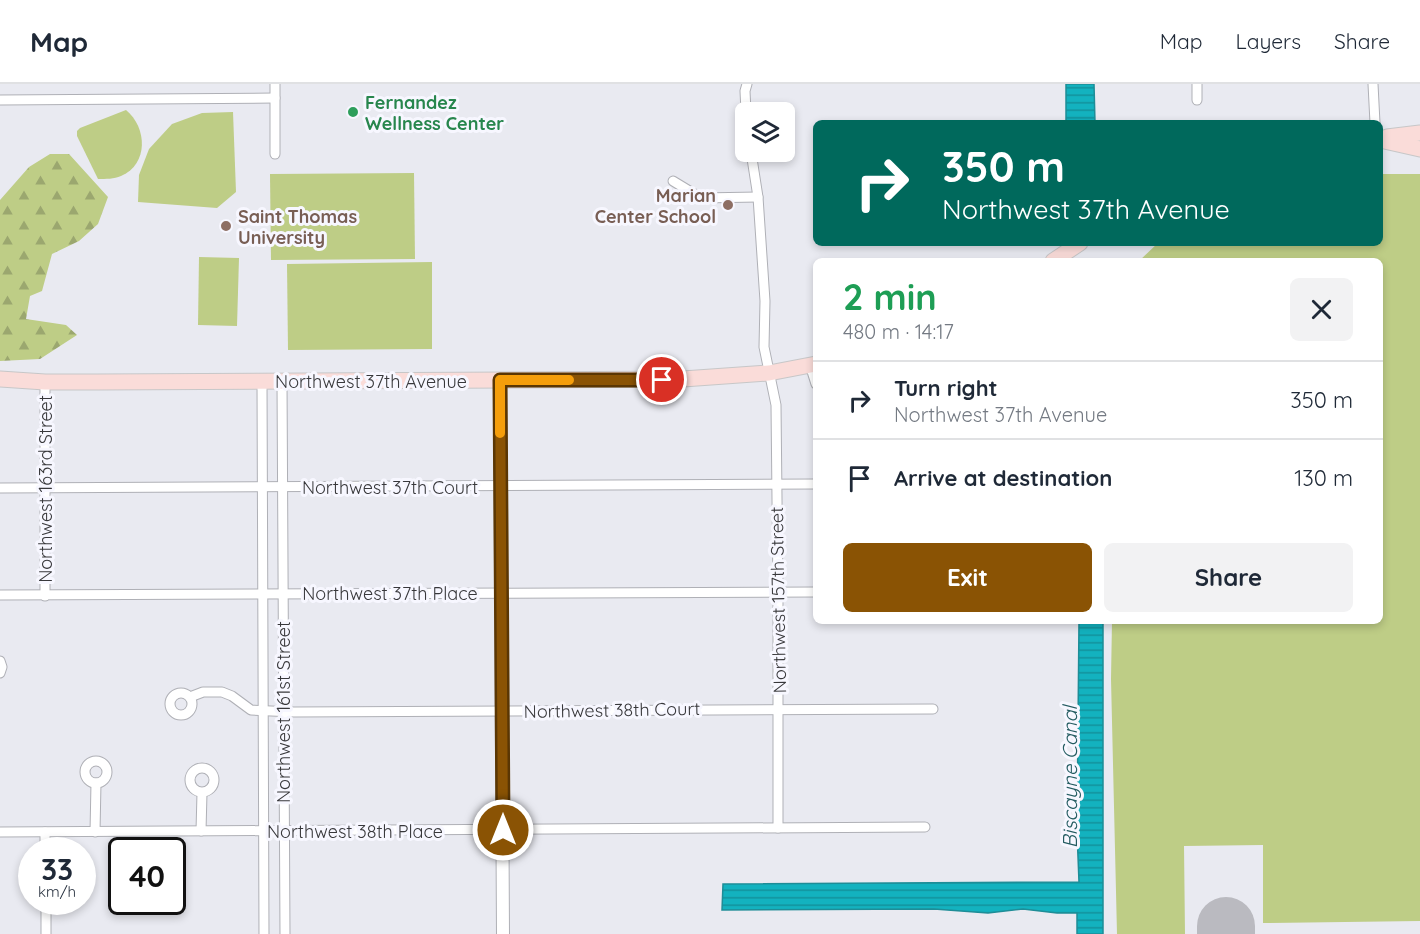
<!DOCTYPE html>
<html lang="en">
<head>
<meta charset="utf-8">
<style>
	body { margin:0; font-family:Quicksand,sans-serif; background:#f2f2f3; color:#1f2937; height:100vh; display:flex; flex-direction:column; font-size:22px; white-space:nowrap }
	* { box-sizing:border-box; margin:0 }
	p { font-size:20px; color:#747a83 }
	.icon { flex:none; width:33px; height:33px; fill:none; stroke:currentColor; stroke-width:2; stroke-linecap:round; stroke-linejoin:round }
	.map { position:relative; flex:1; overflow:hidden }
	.drawer { position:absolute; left:813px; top:174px; width:570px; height:366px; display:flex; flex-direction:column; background:#fff; border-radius:9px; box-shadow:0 3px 9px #0003 }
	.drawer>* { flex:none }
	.top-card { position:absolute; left:813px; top:36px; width:570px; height:126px; border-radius:9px; box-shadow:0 3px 9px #0003; background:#00695c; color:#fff; overflow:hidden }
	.fabs { position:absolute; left:735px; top:18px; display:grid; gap:12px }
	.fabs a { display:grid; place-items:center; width:60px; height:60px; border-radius:9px; background:#fff; box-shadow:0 3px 9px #0003; font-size:30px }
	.speed { position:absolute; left:18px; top:753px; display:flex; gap:12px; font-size:30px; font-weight:700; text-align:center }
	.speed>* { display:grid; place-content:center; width:78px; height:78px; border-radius:50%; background:#fff; box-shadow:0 3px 9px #0003; line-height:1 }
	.speed small { font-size:15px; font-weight:400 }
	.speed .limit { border:3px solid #111; border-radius:9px; background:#fff; color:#111 }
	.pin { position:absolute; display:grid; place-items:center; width:51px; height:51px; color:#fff; margin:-26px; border:3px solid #fff; border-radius:50%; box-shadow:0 2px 6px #0007 }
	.me { position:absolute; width:66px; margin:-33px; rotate:0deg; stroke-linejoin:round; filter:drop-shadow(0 0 4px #0008) }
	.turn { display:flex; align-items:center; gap:21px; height:126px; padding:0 30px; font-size:27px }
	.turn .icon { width:78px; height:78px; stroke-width:2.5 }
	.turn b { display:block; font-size:42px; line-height:51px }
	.round { display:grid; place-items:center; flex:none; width:63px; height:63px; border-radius:9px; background:#f2f2f3 }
	.headline { display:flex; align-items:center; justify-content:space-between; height:102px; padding:0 30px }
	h1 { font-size:36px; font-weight:700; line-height:45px; color:#1e9e55 }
	.button { display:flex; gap:12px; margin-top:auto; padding:12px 30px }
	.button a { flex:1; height:69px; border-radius:9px; background:#8a5304; color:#fff; font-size:24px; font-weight:700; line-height:69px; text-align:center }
	.button a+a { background:#f2f2f3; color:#1f2937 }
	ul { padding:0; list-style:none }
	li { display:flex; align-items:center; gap:18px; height:78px; padding:0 30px; border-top:2px solid #e0e1e3 }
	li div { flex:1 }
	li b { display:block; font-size:22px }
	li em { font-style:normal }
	header { display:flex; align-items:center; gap:36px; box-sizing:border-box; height:84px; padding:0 30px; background:#fff; border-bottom:2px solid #e0e1e3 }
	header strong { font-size:28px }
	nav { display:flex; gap:33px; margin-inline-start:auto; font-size:21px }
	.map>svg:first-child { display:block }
	.green { fill:#becd86 }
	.forest { fill:url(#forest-firs) }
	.water { fill:url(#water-rules); stroke:#1e8d97; stroke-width:1.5 }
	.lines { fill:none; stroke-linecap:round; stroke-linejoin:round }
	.runway { stroke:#babac0; stroke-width:58 }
	.minor-casing { stroke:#afb0b6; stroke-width:11 }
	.tertiary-casing { stroke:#afb0b6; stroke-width:14 }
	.primary-casing { stroke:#c7c7c8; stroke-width:17 }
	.minor { stroke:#fff; stroke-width:9 }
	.tertiary { stroke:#fff; stroke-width:12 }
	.primary { stroke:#fadcd9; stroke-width:15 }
	.route-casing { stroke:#5a3603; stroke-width:15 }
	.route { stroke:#8a5304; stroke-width:10 }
	.slow { stroke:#f59e0b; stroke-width:10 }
	.leisure-dot { fill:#2e9e5b; stroke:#f7f7ff; stroke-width:2 }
	.education-dot { fill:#8d6e63; stroke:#f7f7ff; stroke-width:2 }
	.labels { text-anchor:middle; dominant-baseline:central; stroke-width:6; stroke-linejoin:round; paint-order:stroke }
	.leisure-label { font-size:18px; font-weight:bold; fill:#27864d; stroke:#f7f7ff; text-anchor:start }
	.education-label { font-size:18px; font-weight:bold; fill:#785e54; stroke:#f7f7ff; text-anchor:end }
	.street-label { font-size:18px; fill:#38383b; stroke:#f7f7ff }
	.water-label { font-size:20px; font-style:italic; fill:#245c61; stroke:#f7f7ff }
</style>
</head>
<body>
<header>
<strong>Map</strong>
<nav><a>Map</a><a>Layers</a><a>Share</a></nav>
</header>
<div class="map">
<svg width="1420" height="850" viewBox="0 0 1420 850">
	<defs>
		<pattern id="forest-firs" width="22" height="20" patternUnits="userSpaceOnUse" patternTransform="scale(1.5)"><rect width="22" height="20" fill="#becd86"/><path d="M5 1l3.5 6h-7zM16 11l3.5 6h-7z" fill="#9ba76f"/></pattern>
		<pattern id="water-rules" width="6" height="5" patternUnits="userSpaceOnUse" patternTransform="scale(1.5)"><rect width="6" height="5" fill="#13b2bf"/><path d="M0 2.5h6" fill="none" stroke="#13929c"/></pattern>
	</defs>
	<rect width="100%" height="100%" fill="#e9eaf1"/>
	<g class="green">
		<path d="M126,26c21,17 23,54 -5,66 -7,3 -15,3 -23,3l-21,-43v-5l3,-3z"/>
		<path d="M233,28l3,80 -19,16 -79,-6 1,-27 10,-26 23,-25 30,-11z"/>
		<path d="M414,89l1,86 -144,1 -1,-86z"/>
		<path d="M1380,90h40v747l-157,2v-78l-79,1 1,88h-68l-6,-255 1,-58h268v-360h-241l19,-18h222z"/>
		<path d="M199,173l40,1 -2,68 -39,-1z"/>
		<path d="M432,178v87l-144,1 -1,-86z"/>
	</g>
	<path class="forest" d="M50,70h19l39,43 -10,27 -19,17 -27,13 -10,37 -12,5 -4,23 40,6 11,10 -37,24 -40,2v-161l29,-33z"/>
	<g class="water">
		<path d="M1066,0h28l1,39h-29z"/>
		<path d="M1079,537h24v313h-26v-21h-20l-34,-4 -35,4 -54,-4 -212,1 1,-26 356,-2 -2,-51z"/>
	</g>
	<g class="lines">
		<path class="runway" d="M1226,842v8"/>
		<defs>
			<g id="minor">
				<path d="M1373,0l2,39"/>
				<path d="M0,16l275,-2"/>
				<path d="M1197,16v-16"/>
				<path d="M746,28l-1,-21 2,-7"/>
				<path d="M751,68l7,45 7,104 -1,46 12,58 2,187v236"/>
				<path d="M275,70v-70"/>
				<path d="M673,97l28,17 57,-1"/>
				<path d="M810,281l6,19"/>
				<path d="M262,297l2,553"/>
				<path d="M282,297l3,553"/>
				<path d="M45,298v214"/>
				<path d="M0,404l816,-4"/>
				<path d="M0,511l816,-3"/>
				<path d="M0,577l2,6 -2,6"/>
				<circle cx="181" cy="620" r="11"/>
				<path d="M190,613l13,-5h19l10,4 19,14 43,2 639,-3"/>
				<circle cx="96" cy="688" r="11"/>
				<circle cx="202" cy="696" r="12"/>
				<path d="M201,747l1,-38"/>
				<path d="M0,748l925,-5"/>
				<path d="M45,748v18"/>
				<path d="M95,748l1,-49"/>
				<path d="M46,818v32"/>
			</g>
			<path id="tertiary" d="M500,296l3,554"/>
			<g id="primary">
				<path d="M1387,53l33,-4"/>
				<path d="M1380,56l40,9"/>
				<path d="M1053,177l27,-18"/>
				<path d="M0,295l45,3h52l586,-3 86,-6 47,-9"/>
			</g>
		</defs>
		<use href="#minor" class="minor-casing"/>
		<use href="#tertiary" class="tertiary-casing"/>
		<use href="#primary" class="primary-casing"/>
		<use href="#minor" class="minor"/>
		<use href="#tertiary" class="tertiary"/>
		<use href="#primary" class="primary"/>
	</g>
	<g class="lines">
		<defs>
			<path id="route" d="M503,746l-3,-450h162"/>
		</defs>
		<use href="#route" class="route-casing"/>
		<use href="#route" class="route"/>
		<path class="slow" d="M500,349v-53h69"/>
	</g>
	<circle class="leisure-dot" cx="353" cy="28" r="6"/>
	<g class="education-dot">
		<circle cx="728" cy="121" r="6"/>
		<circle cx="226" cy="142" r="6"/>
	</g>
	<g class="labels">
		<g class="leisure-label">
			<text x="365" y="18">Fernandez<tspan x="365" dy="21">Wellness Center</tspan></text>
		</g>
		<g class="education-label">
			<text x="716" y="111">Marian<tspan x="716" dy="21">Center School</tspan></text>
			<text x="238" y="132" text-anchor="start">Saint Thomas<tspan x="238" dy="21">University</tspan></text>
		</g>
		<g class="street-label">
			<text x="371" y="297">Northwest 37th Avenue</text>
			<text x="390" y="403">Northwest 37th Court</text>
			<text transform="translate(45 405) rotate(-90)">Northwest 163rd Street</text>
			<text x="390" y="509">Northwest 37th Place</text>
			<text transform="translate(778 516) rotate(-91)">Northwest 157th Street</text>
			<text transform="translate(612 626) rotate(-1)">Northwest 38th Court</text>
			<text transform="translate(283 628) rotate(-90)">Northwest 161st Street</text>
			<text x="355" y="747">Northwest 38th Place</text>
		</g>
		<g class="water-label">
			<text transform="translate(1069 693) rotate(-90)">Biscayne Canal</text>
		</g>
	</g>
</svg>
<div class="fabs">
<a><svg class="icon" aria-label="layers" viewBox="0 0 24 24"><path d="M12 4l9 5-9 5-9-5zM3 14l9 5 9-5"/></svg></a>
</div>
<div class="speed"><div>33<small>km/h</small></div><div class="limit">40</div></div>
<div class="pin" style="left:662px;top:296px;background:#d93025"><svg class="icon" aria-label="arrive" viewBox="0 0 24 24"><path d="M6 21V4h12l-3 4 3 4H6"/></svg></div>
<svg class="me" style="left:503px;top:746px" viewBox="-20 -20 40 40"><circle r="17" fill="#8a5304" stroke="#fff" stroke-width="3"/><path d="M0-11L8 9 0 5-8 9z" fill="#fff"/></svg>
<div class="top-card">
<div class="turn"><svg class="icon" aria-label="right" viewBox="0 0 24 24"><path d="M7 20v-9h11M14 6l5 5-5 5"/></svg><div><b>350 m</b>Northwest 37th Avenue</div></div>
</div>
<section class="drawer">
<div class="headline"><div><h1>2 min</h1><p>480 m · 14:17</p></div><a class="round"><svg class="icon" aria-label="close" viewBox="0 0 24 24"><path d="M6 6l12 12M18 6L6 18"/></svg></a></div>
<ul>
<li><svg class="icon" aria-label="right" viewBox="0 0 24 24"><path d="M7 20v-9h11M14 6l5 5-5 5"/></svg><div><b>Turn right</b><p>Northwest 37th Avenue</p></div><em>350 m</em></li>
<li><svg class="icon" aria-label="arrive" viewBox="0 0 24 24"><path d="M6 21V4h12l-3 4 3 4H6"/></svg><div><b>Arrive at destination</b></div><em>130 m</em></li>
</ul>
<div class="button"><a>Exit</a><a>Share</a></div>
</section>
</div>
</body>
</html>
